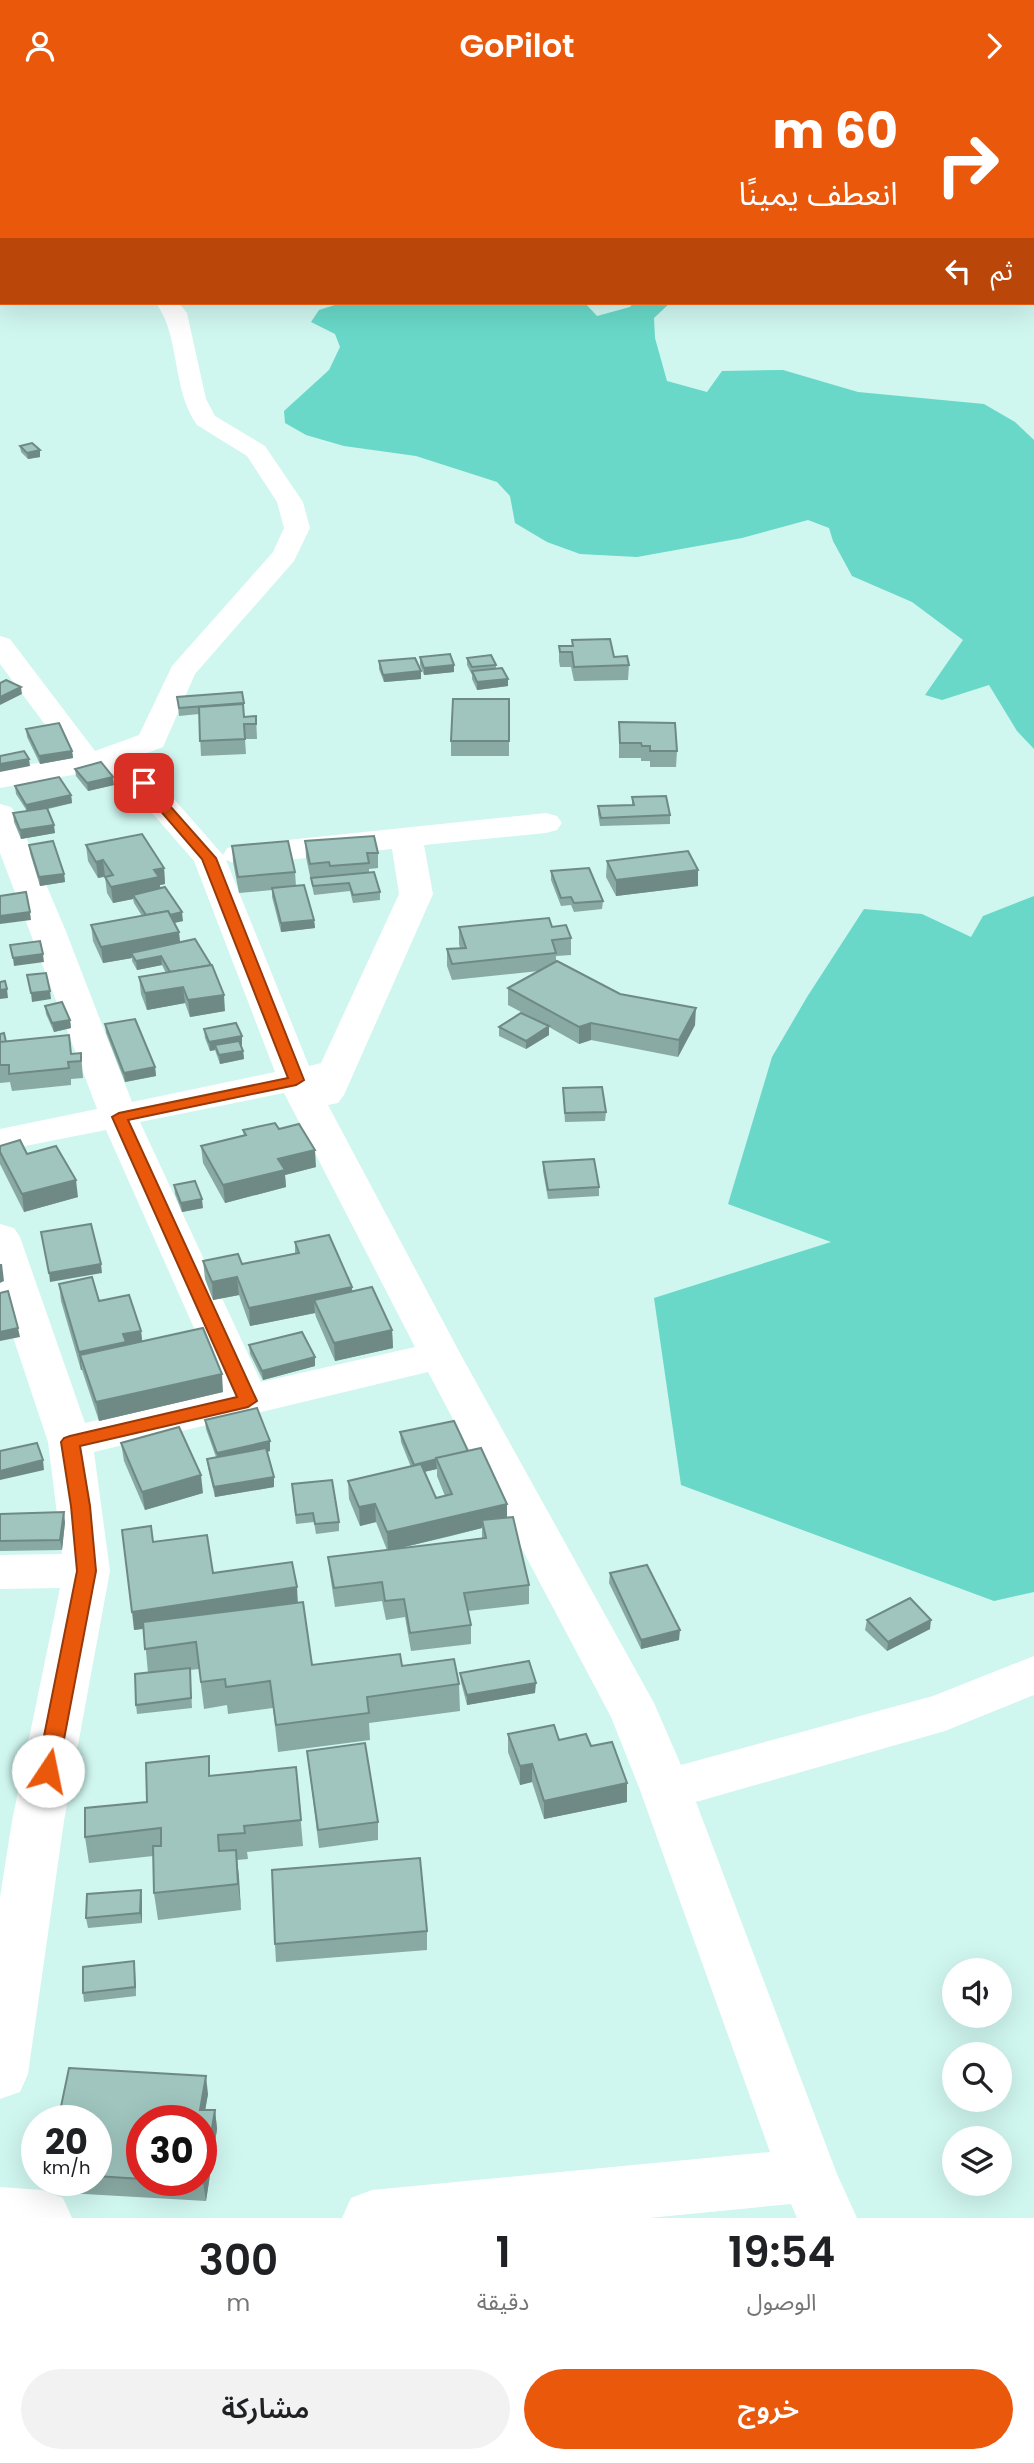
<!DOCTYPE html>
<html lang="ar">
<head>
<meta charset="utf-8">
<style>
	body { margin:0; font-family:Poppins,"Noto Sans Arabic",sans-serif; background:#f2f2f2; color:#202124; direction:rtl; height:100vh; display:flex; flex-direction:column; font-size:26px; white-space:nowrap }
	* { box-sizing:border-box; margin:0 }
	p { font-size:23px; color:#757577 }
	.icon { flex:none; width:38px; height:38px; fill:none; stroke:currentColor; stroke-width:2; stroke-linecap:round; stroke-linejoin:round }
	.map { position:relative; height:2127px; overflow:hidden; direction:ltr }
	.details { display:flex; flex-direction:column; background:#fff; flex:1 }
	.details>* { flex:none }
	.hud { position:absolute; left:0px; top:0px; width:1034px; height:214px; box-shadow:0 7px 28px #0002; direction:rtl; background:#ea580c; color:#fff; overflow:hidden }
	.fabs { position:absolute; left:942px; top:1867px; display:grid; gap:14px }
	.fabs a { display:grid; place-items:center; width:70px; height:70px; border-radius:50%; background:#fff; box-shadow:0 7px 28px #0002; font-size:35px }
	.speed { position:absolute; left:21px; top:2014px; display:flex; gap:14px; font-size:35px; font-weight:700; text-align:center }
	.speed>* { display:grid; place-content:center; width:91px; height:91px; border-radius:50%; background:#fff; box-shadow:0 7px 28px #0002; line-height:1 }
	.speed small { font-size:18px; font-weight:400 }
	.speed .limit { border:10px solid #d22; background:#fff; color:#111 }
	.pin { position:absolute; display:grid; place-items:center; width:60px; height:60px; color:#fff; margin:-30px; border-radius:14px; box-shadow:0 4px 10px #0006 }
	.me { position:absolute; width:77px; margin:-38px; rotate:11deg; stroke-linejoin:round; filter:drop-shadow(0 0 5px #0008) }
	.turn { display:flex; align-items:center; gap:24px; height:147px; padding:0 21px; font-size:32px }
	.turn .icon { width:91px; height:91px; stroke-width:2.5 }
	.turn b { display:block; font-size:49px; line-height:60px }
	.then { display:flex; align-items:center; height:66px; padding:0 21px; background:#0003; gap:14px; font-size:26px }
	.eta { display:flex; justify-content:space-evenly; align-items:center; height:119px; text-align:center }
	.eta b { font-size:42px; font-weight:600; line-height:49px }
	.action { display:flex; gap:14px; margin-top:auto; padding:14px 21px }
	.action a { flex:1; height:80px; border-radius:42px; background:#ea580c; color:#fff; font-size:28px; font-weight:600; line-height:80px; text-align:center }
	.action a+a { background:#f2f2f2; color:#202124 }
	header { display:flex; justify-content:space-between; align-items:center; height:91px; padding:0 21px; background:#ea580c; color:#fff; font-size:32px; font-weight:600 }
	.map>svg:first-child { display:block }
	.green { fill:#69d8c8 }
	.lines { fill:none; stroke-linecap:round; stroke-linejoin:round }
	.minor { fill:#fff; fill-rule:evenodd }
	.wall { fill:#89a9a3; fill-rule:evenodd }
	.shaded-wall { fill:#6f8a85 }
	.building { fill:#9fc5be; stroke:#6f8a85; stroke-width:2 }
	.route { fill:#ea580c; stroke:#983908; stroke-width:2 }
</style>
</head>
<body>
<header><svg class="icon" aria-label="forward" viewBox="0 0 24 24"><path d="M9 5l7 7-7 7"/></svg>GoPilot<svg class="icon" aria-label="person" viewBox="0 0 24 24"><circle cx="12" cy="8" r="4"/><path d="M4 21q1-7 8-7t8 7"/></svg></header>
<div class="map">
<svg width="1034" height="2127" viewBox="0 0 1034 2127">
	<rect width="100%" height="100%" fill="#cff6ef"/>
	<g class="green">
		<path d="M341,212h244l12,13 33,-9 3,-4h37l-16,15 1,20 12,43 40,11 15,-21 61,-1 75,22 126,12 31,18 19,18v309l-17,-18 -28,-46 -47,15 -17,-5 38,-55 -51,-38 -60,-26 -19,-35 -4,-13 -21,-8 -66,18 -105,19 -57,-3 -33,-12 -32,-19 -5,-27 -13,-14 -81,-26 -72,-10 -38,-11 -21,-12 -1,-12 45,-41 11,-23 -5,-13 -24,-12 8,-12z"/>
		<path d="M1034,805v696l-40,9 -313,-116 -27,-187 177,-56 -103,-38 44,-147 35,-60 57,-88 58,5 49,23 12,-21z"/>
	</g>
	<g class="lines">
		<g class="minor">
			<rect x="53" y="0" width="18" height="2"/>
			<path d="M156,212h23l8,10 19,86 9,17 50,30 38,56 7,26 -16,33 -99,113 -32,73 -29,11h4l85,97 4,-7 12,-3 307,-32 11,3 5,7 -5,7 -11,3 -122,12 9,49 -89,201 -6,8 -10,2 133,250 193,348 27,62 252,-69 101,-40v39l-89,36 -249,71 141,372 20,44h-60l-6,-14 -142,14h-307l9,-20 21,-8 398,-38 -130,-362 -29,-73 -183,-345 -334,80 16,119 -46,250 -36,253 -8,18 -20,7v-202l12,-76 48,-233 -60,1v-34l62,-1 -14,-112 -48,-144v-74l14,4 6,9 65,186 137,-32 -116,-261 -106,21v-22l97,-20 -97,-256v-49l11,3 5,7 49,115 67,173 143,-30 -81,-211 -76,-87 -29,-2 -89,16v-18l69,-13 -69,-93v-28l10,3 85,112 44,-16 33,-69 101,-114 11,-24 -7,-26 -30,-46 -50,-31c-26,-37 -16,-87 -41,-122zM392,758l7,45 -78,169 -12,3 -83,-206 13,5zM284,1002l131,254 -154,35 -121,-260z"/>
			<path d="M0,2096l42,3 21,8 9,20h-72z"/>
		</g>
	</g>
	<g class="wall">
		<path d="M20,355l20,11 -12,2 -7,-7z"/>
		<path d="M572,549l42,17 15,8 -1,15 -54,1 -3,-14h-11l-1,-6v-15h13z"/>
		<path d="M420,566l34,8v7l-30,3 -4,-10z"/>
		<path d="M467,567l29,7v4l12,10v7l-31,4 -5,-11v-4l-5,-10z"/>
		<path d="M379,570l42,18 -37,3 -5,-13z"/>
		<path d="M177,606l67,6v14l12,-1 1,23h-12l1,15 -45,2 -2,-42 -20,2z"/>
		<path d="M509,608v57h-58v-15z"/>
		<path d="M619,631l58,29 -1,16h-26v-6h-9v-3h-22z"/>
		<path d="M26,638l46,22 1,7 -33,6 -13,-27z"/>
		<path d="M75,678l39,16 -26,6 -12,-15z"/>
		<path d="M15,695l56,9 1,8 -24,6 7,24 -34,6 -7,-17 -1,-9 14,-2 -11,-17z"/>
		<path d="M632,706l38,18v9l-70,2 -2,-12v-8l34,-1z"/>
		<path d="M305,750l73,12v15l-9,1v3l11,20v8l-27,3 -3,-12 -36,4 -8,-38z"/>
		<path d="M29,754l35,29 1,8 -25,4 -10,-33z"/>
		<path d="M86,754l78,23 1,16 -5,1v3l23,33 -9,2 6,20 45,68 -35,6 -5,-14 -38,7 -6,-16 -2,-17 27,-4 -4,-8 -25,5 -5,-9v-3l-29,5 -10,-22 -2,-16 51,-9 -8,-13 -1,-4 -20,4 -6,-10 -2,-16 -7,1 -10,-17z"/>
		<path d="M232,755l63,26 1,14 18,34 1,8 -34,4 -9,-35v-7l-33,3 -6,-31z"/>
		<path d="M607,770l91,9v16l-82,10 -10,-19z"/>
		<path d="M551,780l52,30 -1,8 -28,3 -3,-7 -10,1 -10,-26z"/>
		<path d="M459,836h93l19,11v17l-15,1v5l64,33 75,31 -17,32 -87,-17 -12,4 -30,-17v8l-23,14 -27,-13v-9l41,-5 -32,-17v-17l31,-17 -87,9 -5,-14v-17l13,-1 -1,-4z"/>
		<path d="M45,915l25,14 1,8 -17,4 -8,-18z"/>
		<path d="M105,933l50,43 1,9 -31,6 -19,-49z"/>
		<path d="M204,938l38,7v9h-1l2,6 1,8 -24,5 -5,-14 -5,1 -5,-13z"/>
		<path d="M0,943l6,8 65,12 10,-1 2,25 -12,1v6l-59,6 -2,-9 -10,1z"/>
		<path d="M563,997l43,24 -1,9 -40,1z"/>
		<path d="M279,1038l37,38 -31,8 1,12 -61,16 -22,-40 -2,-17 43,-10 -1,-6z"/>
		<path d="M0,1055l27,8 51,43 -54,15 -24,-48z"/>
		<path d="M543,1071l56,25v9l-51,3 -5,-28z"/>
		<path d="M174,1094l29,23 -21,4 -7,-18z"/>
		<path d="M295,1151l57,49 40,39 1,18 -58,13 -19,-44 -1,-4 -65,13 -11,-31 -26,5 -8,-21 -2,-18 39,3 53,-11z"/>
		<path d="M59,1193l40,17 42,30 1,11 81,50 -124,29 -17,-51h-1l-20,-69z"/>
		<path d="M249,1254l66,12v9l-52,14 -13,-26z"/>
		<path d="M205,1329l65,31 -3,1 7,35 -59,10 -7,-29 -1,-9 9,-2 -10,-28z"/>
		<path d="M400,1341l68,19 39,66 22,68v19l-61,7 3,14v19l-60,7 -6,-34 -19,3 -4,-19 -47,6 -5,-32 -2,-18 59,-7 -11,-28 -16,4 -11,-27 -1,-18 63,-14 -10,-25zM437,1378v7l8,20 -9,2 -12,-26zM482,1437v10l-86,11 55,-13z"/>
		<path d="M121,1352l82,50 -58,17 -21,-49z"/>
		<path d="M292,1393l47,38v9l-23,3 -2,-12 -18,2z"/>
		<path d="M0,1423l65,8 -3,28 -62,1z"/>
		<path d="M213,1482l85,29 14,63 90,1 57,18 1,27 -91,12 1,17 -92,12 -5,-44 -45,6 -1,-9 -23,4 -5,-40 -9,1 2,38 -55,6 -1,-9 12,-32 -4,-44 -10,1z"/>
		<path d="M610,1482l69,67 -38,9 -32,-66z"/>
		<path d="M867,1529l63,9 -43,22 -22,-21z"/>
		<path d="M460,1582l75,20 -68,12 -6,-23z"/>
		<path d="M508,1643l51,6 32,6 36,37v19l-83,17 -12,-37 -12,3 -12,-33z"/>
		<path d="M307,1660l71,71v18l-59,8z"/>
		<path d="M296,1676l7,79 -56,6 1,7 -11,1 4,50 -83,10 -4,-27 -1,-37 -64,7 -4,-26 62,-35 64,-26z"/>
		<path d="M142,1808v24l-54,5 -2,-10z"/>
		<path d="M427,1840v19l-151,12 -1,-18z"/>
		<path d="M134,1870l2,35 -52,6 -1,-9z"/>
		<path d="M208,2003l-3,16h10l2,19 -11,72 -156,-9 -3,-11h49v-60zM142,2030l59,60h-59z"/>
	</g>
	<g class="shaded-wall">
		<path d="M40,359v7l-12,2 -1,-6z"/>
		<path d="M454,574v7l-30,3v-7z"/>
		<path d="M421,580v8l-37,3 -1,-7z"/>
		<path d="M508,588v7l-31,4v-8z"/>
		<path d="M21,596l1,7 -22,11v-8z"/>
		<path d="M72,660l1,7 -33,6 -1,-8z"/>
		<path d="M29,668l1,7 -30,6v-8z"/>
		<path d="M113,686l1,8 -26,6 -1,-8z"/>
		<path d="M71,704l1,8 -45,10 -1,-8z"/>
		<path d="M54,734l1,8 -34,6 -1,-9z"/>
		<path d="M103,769l2,16 -7,2 -2,-16z"/>
		<path d="M164,777l1,16 -5,1 1,8 -28,2v4l-20,4 -2,-16 43,-17z"/>
		<path d="M698,779v16l-82,10v-16z"/>
		<path d="M64,783l1,8 -25,4 -1,-9z"/>
		<path d="M30,821l1,8 -31,4v-8z"/>
		<path d="M182,821l1,9 -33,7 -1,-8z"/>
		<path d="M314,829l1,8 -34,4v-9z"/>
		<path d="M179,841l2,17 -50,4 1,5 -29,5 -2,-16z"/>
		<path d="M43,863l1,8 -30,4 -1,-8z"/>
		<path d="M161,865l1,9 -25,5 -1,-9z"/>
		<path d="M183,896l2,16 -38,7 -2,-17z"/>
		<path d="M7,898l1,9 -8,1v-9z"/>
		<path d="M50,900l1,8 -19,3 -1,-9z"/>
		<path d="M224,904l1,16 -35,6 -2,-17z"/>
		<path d="M696,917l-1,17 -17,32 1,-17z"/>
		<path d="M70,929l1,8 -17,4 -2,-9z"/>
		<path d="M591,932v17l-12,4v-17z"/>
		<path d="M549,935v9l-23,14v-8z"/>
		<path d="M242,945v9l-25,4 -2,-4v5l-5,1 -1,-9z"/>
		<path d="M243,960l1,8 -24,5 -1,-9z"/>
		<path d="M155,976l1,9 -31,6 -1,-9z"/>
		<path d="M315,1059l1,17 -31,8 1,12 -61,16 -2,-18 55,-26z"/>
		<path d="M76,1089l2,17 -54,15 -2,-18z"/>
		<path d="M202,1108l1,9 -21,4 -1,-9z"/>
		<path d="M0,1173h2l2,17 -4,2z"/>
		<path d="M101,1173l1,9 -52,9 -1,-9z"/>
		<path d="M237,1186l2,18 -26,5 -1,-18z"/>
		<path d="M352,1196l1,18 -39,-5 1,13 -65,13 -1,-18z"/>
		<path d="M18,1237l2,9 -20,4v-9z"/>
		<path d="M392,1239l1,18 -58,13 -1,-18z"/>
		<path d="M141,1240l2,17 -63,7 2,15h-1l-2,-18 44,-18z"/>
		<path d="M315,1266v9l-52,14 -1,-9z"/>
		<path d="M222,1283l1,18 -124,29 -3,-19z"/>
		<path d="M270,1350v10l-52,12 -1,-10z"/>
		<path d="M43,1369l1,10 -44,10v-9z"/>
		<path d="M436,1369l1,9 -23,5v-9z"/>
		<path d="M201,1384l2,18 -58,17 -3,-18z"/>
		<path d="M274,1386v10l-59,10 -1,-10z"/>
		<path d="M375,1413l1,18 -16,4 -1,-19z"/>
		<path d="M507,1413v18l-25,-2v8l-94,23 -1,-19z"/>
		<path d="M64,1421l1,10 -3,28 -2,-10z"/>
		<path d="M297,1496l1,18 -164,25 -2,-18z"/>
		<path d="M931,1529l-1,9 -43,22 1,-9z"/>
		<path d="M680,1539l-1,10 -38,9v-9z"/>
		<path d="M536,1592l-1,10 -68,12v-10z"/>
		<path d="M532,1673v18l-12,3v-19z"/>
		<path d="M627,1692v19l-83,17v-18z"/>
		<path d="M236,1759l3,27 2,33 -3,-26z"/>
		<path d="M141,1799l1,9v24l-2,-10z"/>
		<path d="M134,1870l1,10 1,25 -1,-9z"/>
		<path d="M206,1985l2,18 -6,34 -2,-18z"/>
		<path d="M215,2019l2,19 -11,72 -3,-19z"/>
	</g>
	<g class="building">
		<path d="M32,352l8,7 -13,3 -7,-7z"/>
		<path d="M610,548l4,18 13,-1 2,9 -55,2 -2,-15h-12l-1,-6h14l-1,-6z"/>
		<path d="M450,563l4,11 -30,3 -4,-11z"/>
		<path d="M491,564l5,10 -24,2 -5,-9z"/>
		<path d="M415,567l6,13 -38,4 -4,-14z"/>
		<path d="M502,577l6,11 -31,3 -5,-11z"/>
		<path d="M6,589l15,7 -21,10v-14z"/>
		<path d="M242,601l2,11 -65,5 -2,-11z"/>
		<path d="M453,608h56v42h-58z"/>
		<path d="M243,613l1,13 12,-1v8h-12l1,15 -45,2 -1,-34z"/>
		<path d="M619,631l56,1 2,28h-27v-5h-8l-1,-3h-21z"/>
		<path d="M59,632l13,28 -33,5 -13,-27z"/>
		<path d="M24,660l5,8 -29,5v-8z"/>
		<path d="M101,671l12,15 -26,6 -12,-14z"/>
		<path d="M59,686l12,18 -45,10 -11,-19z"/>
		<path d="M666,705l4,19 -69,3 -3,-12 36,-1 -2,-8z"/>
		<path d="M47,717l7,17 -34,5 -7,-17z"/>
		<path d="M142,743l22,34 -10,2 5,7 -48,10 -6,-10 8,-2 -10,-15 -7,2 -10,-17z"/>
		<path d="M374,745l4,17h-11l2,10 -39,3 -1,-4 -19,2 -5,-23z"/>
		<path d="M53,750l11,33 -25,3 -10,-32z"/>
		<path d="M288,750l7,31 -57,5 -6,-31z"/>
		<path d="M688,760l10,19 -82,10 -9,-19z"/>
		<path d="M589,777l14,33 -29,2 -3,-6 -10,1 -10,-27z"/>
		<path d="M374,781l6,20 -27,3 -4,-12 -36,3 -2,-8z"/>
		<path d="M304,794l10,35 -33,3 -9,-35z"/>
		<path d="M165,796l17,25 -12,3 -2,-4 -22,4 -13,-20z"/>
		<path d="M26,801l4,20 -30,4v-20z"/>
		<path d="M168,820l11,21 -78,15 -10,-22z"/>
		<path d="M549,827l3,9 14,-2 5,13 -19,2 4,13 -104,11 -5,-15 19,-1 -7,-21z"/>
		<path d="M195,848l16,26 -41,7 -9,-16 -25,5 -5,-8z"/>
		<path d="M40,850l3,13 -30,4 -3,-13z"/>
		<path d="M557,870l63,33 76,14 -17,32 -88,-17 -12,4 -71,-39z"/>
		<path d="M212,874l12,30 -36,5 -5,-13 -38,6 -6,-16z"/>
		<path d="M46,882l4,18 -19,2 -4,-18z"/>
		<path d="M5,890l2,8 -7,1v-8z"/>
		<path d="M62,911l8,18 -18,3 -7,-17z"/>
		<path d="M521,922l28,13 -23,15 -27,-14z"/>
		<path d="M135,928l20,48 -31,6 -19,-49z"/>
		<path d="M236,932l6,13 -33,6 -5,-13z"/>
		<path d="M4,942l2,9h-6v-8z"/>
		<path d="M69,944l2,19 10,-1v8l-13,1 1,6 -60,6v-9h-9v-23z"/>
		<path d="M239,950l4,10 -24,4 -4,-10z"/>
		<path d="M602,996l4,25 -41,1 -2,-25z"/>
		<path d="M275,1032l4,6 20,-5 16,26 -37,9 7,11 -62,15 -22,-39 45,-11 -3,-5z"/>
		<path d="M20,1049l7,14 29,-8 20,34 -54,14 -22,-42v-6z"/>
		<path d="M594,1068l5,28 -51,3 -5,-28z"/>
		<path d="M195,1090l7,18 -21,4 -7,-18z"/>
		<path d="M91,1133l10,40 -52,9 -8,-41z"/>
		<path d="M329,1144l23,52 -103,21 -12,-31 -25,5 -9,-21 35,-7 4,10 57,-11 -4,-11z"/>
		<path d="M92,1186l7,24 30,-6 12,36 -18,3 3,8 -47,10 -20,-68z"/>
		<path d="M372,1196l20,43 -58,13 -20,-43z"/>
		<path d="M8,1200l10,37 -18,4v-39z"/>
		<path d="M203,1237l19,46 -126,28 -16,-47z"/>
		<path d="M302,1241l13,25 -53,14 -13,-26z"/>
		<path d="M257,1317l13,33 -53,12 -12,-33z"/>
		<path d="M454,1330l14,30 -54,14 -14,-33z"/>
		<path d="M179,1336l22,48 -59,17 -21,-49z"/>
		<path d="M37,1352l6,17 -43,11v-20z"/>
		<path d="M266,1357l8,29 -60,10 -7,-28z"/>
		<path d="M481,1357l26,56 -120,28 -12,-28 -16,3 -11,-26 73,-17 15,34 16,-4 -16,-36z"/>
		<path d="M332,1389l7,42 -24,2 -2,-11 -17,2 -4,-31z"/>
		<path d="M64,1421l-4,28 -60,1v-27z"/>
		<path d="M513,1426l16,68 -65,8 7,32 -61,8 -6,-34 -19,2 -3,-19 -48,6 -6,-31 158,-19 -4,-18z"/>
		<path d="M151,1435l2,16 54,-7 6,38 79,-11 5,25 -165,25 -10,-82z"/>
		<path d="M647,1474l33,65 -39,10 -31,-67z"/>
		<path d="M910,1507l21,22 -43,22 -21,-22z"/>
		<path d="M303,1511l9,63 88,-11 2,12 52,-7 5,25 -92,13 2,16 -93,12 -6,-44 -44,6 -1,-8 -24,3 -5,-40 -51,7 -2,-27z"/>
		<path d="M529,1570l7,22 -69,12 -7,-22z"/>
		<path d="M190,1577l1,30 -55,7 -1,-31z"/>
		<path d="M554,1634l5,15 27,-6 5,12 21,-4 15,41 -83,18 -12,-37 -12,2 -12,-32z"/>
		<path d="M365,1652l13,79 -60,8 -11,-79z"/>
		<path d="M209,1665v20l87,-9 5,53 -57,6 1,7 -27,2 1,16 17,-1 2,34 -84,9 -1,-47h8v-18l-76,9v-29l62,-6 -1,-39z"/>
		<path d="M420,1767l7,73 -152,13 -3,-74z"/>
		<path d="M141,1799l-1,23 -54,5 1,-24z"/>
		<path d="M134,1870l1,26 -52,6v-26z"/>
		<path d="M69,1977l137,8 -6,34h15l-12,72 -30,-1h28v-60h-59v58l-46,-3v-55h-38z"/>
	</g>
	<path class="route" d="M144,688l4,2 68,77 88,222 -8,5 -168,35 129,281 -9,6 -168,39 10,60 6,65 -38,200 -3,6 -7,2 -7,-2 -4,-6 40,-200 -6,-65 -10,-64 3,-4 6,-2 167,-39 -125,-280 7,-4 169,-35 -86,-219 -63,-73 -2,-3z"/>
</svg>
<div class="fabs">
<a><svg class="icon" aria-label="sound" viewBox="0 0 24 24"><path d="M4 9h4l5-4v14l-5-4H4zM17 9q2 3 0 6"/></svg></a>
<a><svg class="icon" aria-label="search" viewBox="0 0 24 24"><circle cx="10" cy="10" r="6"/><path d="M15 15l6 6"/></svg></a>
<a><svg class="icon" aria-label="layers" viewBox="0 0 24 24"><path d="M12 4l9 5-9 5-9-5zM3 14l9 5 9-5"/></svg></a>
</div>
<div class="speed"><div>20<small>km/h</small></div><div class="limit">30</div></div>
<div class="pin" style="left:144px;top:692px;background:#d93025"><svg class="icon" aria-label="arrive" viewBox="0 0 24 24"><path d="M6 21V4h12l-3 4 3 4H6"/></svg></div>
<svg class="me" style="left:48px;top:1680px" viewBox="-20 -20 40 40"><circle r="19" fill="#fff"/><path d="M0-13L10 11 0 6-10 11z" fill="#ea580c"/></svg>
<div class="hud">
<div class="turn"><svg class="icon" aria-label="right" viewBox="0 0 24 24"><path d="M7 20v-9h11M14 6l5 5-5 5"/></svg><div><b>60 m</b>انعطف يمينًا</div></div>
<div class="then">ثم<svg class="icon" aria-label="left" viewBox="0 0 24 24"><path d="M17 20v-9H6M10 6l-5 5 5 5"/></svg></div>
</div>
</div>
<section class="details">
<div class="eta">
<div><b>19:54</b><p>الوصول</p></div>
<div><b>1</b><p>دقيقة</p></div>
<div><b>300</b><p>m</p></div>
</div>
<div class="action"><a>خروج</a><a>مشاركة</a></div>
</section>
</body>
</html>
